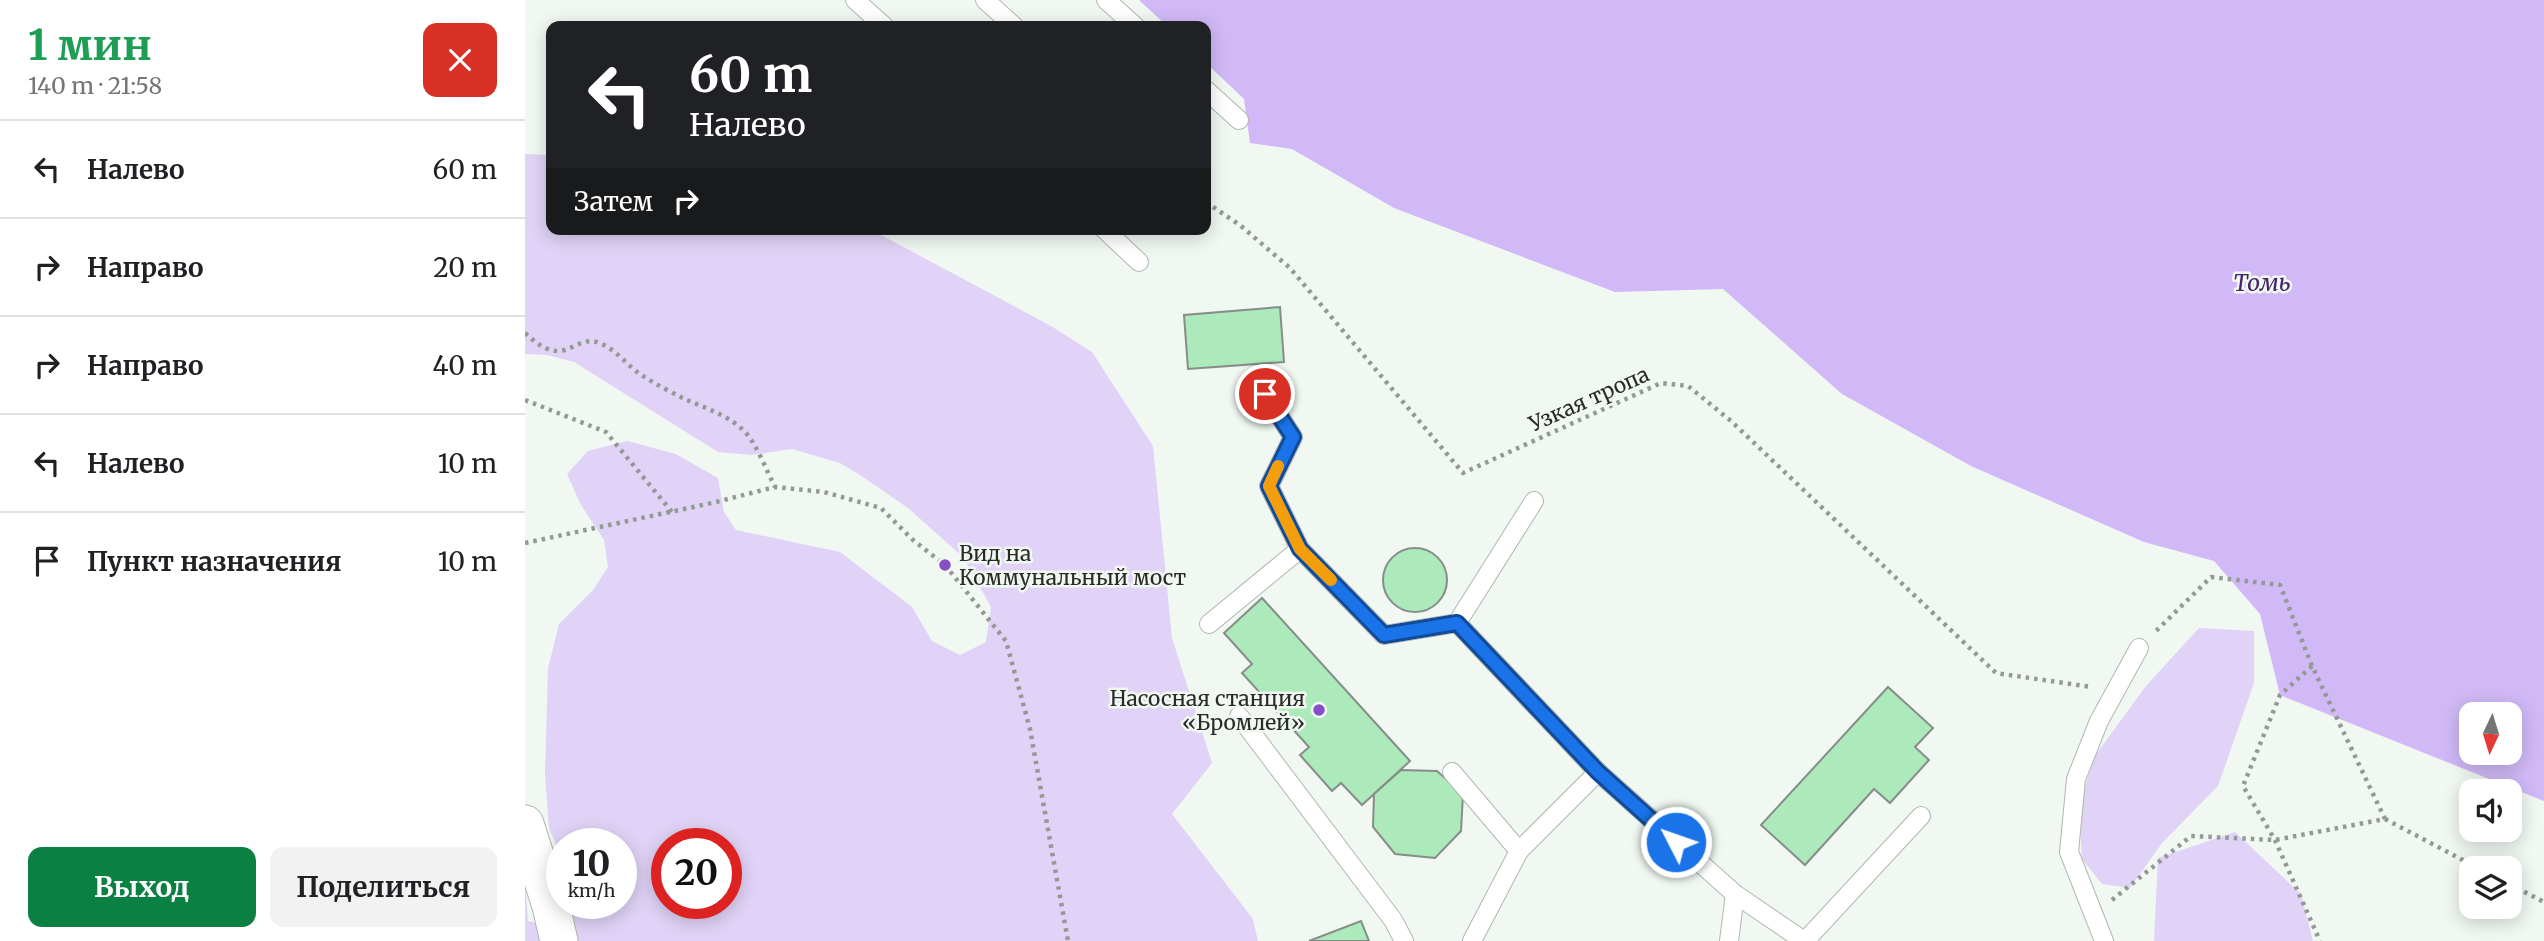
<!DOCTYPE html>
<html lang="ru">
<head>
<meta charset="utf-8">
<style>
	body { margin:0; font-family:Merriweather,serif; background:#f2f2f2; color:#202124; height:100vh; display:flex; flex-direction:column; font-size:26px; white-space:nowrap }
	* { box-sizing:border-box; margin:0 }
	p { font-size:23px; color:#757577 }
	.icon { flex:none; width:38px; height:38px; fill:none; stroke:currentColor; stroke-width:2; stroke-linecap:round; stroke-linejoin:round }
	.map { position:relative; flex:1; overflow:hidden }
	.drawer { display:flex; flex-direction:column; background:#fff; width:525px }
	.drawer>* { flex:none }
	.guide { position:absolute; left:21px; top:21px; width:665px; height:214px; border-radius:14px; box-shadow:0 4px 18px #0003; background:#202124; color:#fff; overflow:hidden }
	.needle { width:46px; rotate:184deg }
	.controls { position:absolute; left:1934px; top:702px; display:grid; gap:14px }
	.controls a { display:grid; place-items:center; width:63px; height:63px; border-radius:14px; background:#fff; box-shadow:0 4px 18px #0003; font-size:35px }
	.speed { position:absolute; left:21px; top:828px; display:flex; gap:14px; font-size:35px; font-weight:700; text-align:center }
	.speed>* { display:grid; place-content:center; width:91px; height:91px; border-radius:50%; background:#fff; box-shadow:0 4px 18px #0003; line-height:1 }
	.speed small { font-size:18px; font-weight:400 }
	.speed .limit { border:10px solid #d22; background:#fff; color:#111 }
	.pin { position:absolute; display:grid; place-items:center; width:60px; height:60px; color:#fff; margin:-30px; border:4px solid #fff; border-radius:50%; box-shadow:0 2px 7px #0007 }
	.me { position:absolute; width:77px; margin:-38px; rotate:311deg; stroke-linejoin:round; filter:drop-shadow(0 0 5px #0008) }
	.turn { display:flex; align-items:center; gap:24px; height:147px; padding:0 28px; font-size:32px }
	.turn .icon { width:91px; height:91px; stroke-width:2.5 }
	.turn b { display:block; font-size:49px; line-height:60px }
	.then { display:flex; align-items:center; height:66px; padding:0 28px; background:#0003; gap:14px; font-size:26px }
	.round { display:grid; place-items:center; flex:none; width:74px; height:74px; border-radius:14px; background:#f2f2f2 }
	.summary { display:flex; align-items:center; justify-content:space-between; height:119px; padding:0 28px }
	h1 { font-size:42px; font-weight:700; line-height:52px; color:#1e9e55 }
	.action { display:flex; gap:14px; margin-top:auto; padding:14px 28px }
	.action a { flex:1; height:80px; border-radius:14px; background:#0b8043; color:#fff; font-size:28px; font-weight:700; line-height:80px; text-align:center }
	.action a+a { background:#f2f2f2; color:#202124 }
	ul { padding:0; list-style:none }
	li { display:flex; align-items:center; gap:21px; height:98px; padding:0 28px; border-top:2px solid #e0e0e0 }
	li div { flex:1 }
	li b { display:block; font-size:26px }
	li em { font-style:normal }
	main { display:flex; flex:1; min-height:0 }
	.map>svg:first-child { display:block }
	.green { fill:#e0d3f7; fill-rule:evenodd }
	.water { fill:#d0b9f6; fill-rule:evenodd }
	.building { fill:#ace9bb; stroke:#878d88; stroke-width:2 }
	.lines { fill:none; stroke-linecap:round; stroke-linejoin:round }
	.lane-casing { stroke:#b1b7b2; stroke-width:20 }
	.street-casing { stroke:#b1b7b2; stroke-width:39 }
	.path { stroke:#949995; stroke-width:4.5; stroke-dasharray:3.5 5; stroke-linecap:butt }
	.lane { stroke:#fff; stroke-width:18 }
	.street { stroke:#fff; stroke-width:37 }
	.route-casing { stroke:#114b97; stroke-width:18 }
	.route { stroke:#1a73e8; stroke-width:12 }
	.slow { stroke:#f59e0b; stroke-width:12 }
	.poi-dot { fill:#864fc7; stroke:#f1f8f2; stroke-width:2.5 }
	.labels { text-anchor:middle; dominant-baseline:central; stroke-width:5; stroke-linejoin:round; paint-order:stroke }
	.street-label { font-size:21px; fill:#292b29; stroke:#f1f8f2 }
	.poi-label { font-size:21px; fill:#292b29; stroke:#f1f8f2; text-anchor:start }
	.water-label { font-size:23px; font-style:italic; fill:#45246a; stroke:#f1f8f2 }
</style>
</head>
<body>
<main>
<section class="drawer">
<div class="summary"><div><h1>1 мин</h1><p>140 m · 21:58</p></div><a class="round" style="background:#d93025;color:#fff"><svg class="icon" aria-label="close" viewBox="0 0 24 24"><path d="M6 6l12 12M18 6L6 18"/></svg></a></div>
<ul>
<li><svg class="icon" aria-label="left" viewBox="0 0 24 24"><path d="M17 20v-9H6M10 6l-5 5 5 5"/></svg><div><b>Налево</b></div><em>60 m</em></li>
<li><svg class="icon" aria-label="right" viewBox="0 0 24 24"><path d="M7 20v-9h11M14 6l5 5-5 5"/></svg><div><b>Направо</b></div><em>20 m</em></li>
<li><svg class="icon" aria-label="right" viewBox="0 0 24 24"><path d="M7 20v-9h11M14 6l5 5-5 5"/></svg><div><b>Направо</b></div><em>40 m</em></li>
<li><svg class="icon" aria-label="left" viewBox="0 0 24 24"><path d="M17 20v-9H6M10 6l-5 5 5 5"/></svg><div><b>Налево</b></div><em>10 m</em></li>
<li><svg class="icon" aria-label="arrive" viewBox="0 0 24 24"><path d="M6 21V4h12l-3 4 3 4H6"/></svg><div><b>Пункт назначения</b></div><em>10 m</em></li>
</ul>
<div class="action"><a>Выход</a><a>Поделиться</a></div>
</section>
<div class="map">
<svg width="2019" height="941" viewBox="0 0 2019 941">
	<rect width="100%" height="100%" fill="#f1f8f2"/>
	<g class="green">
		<path d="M0,154l26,1v74h319l181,97 41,26 61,94 19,192 40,125 -40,51 81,105 5,22h-733v-63l3,43 24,5 12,-23h57v-59h-59v13l-13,-28 -4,-55 3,-105 11,-45 34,-34 15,-23 -4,-27 -23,-35 -14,-31 21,-23 39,-10 49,13 42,24 6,34 12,18 104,22 72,55 20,34 28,14 26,-13 5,-35 -28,-50 -55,-49 -48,-33 -20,-12 -48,-14 -41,6 -33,-3 -144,-90 -27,-7 -22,-1zM142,844h59v59h-59z"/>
		<path d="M1674,628l55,3v52l-36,103 -56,57 -32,45 -28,-4 -20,-25 -3,-51 15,-51 52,-71z"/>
		<path d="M1710,832l66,62 12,47h-159l4,-83z"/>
	</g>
	<path class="water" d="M614,0h1405v801l-264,-106 -20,-81 -46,-53 -70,-19 -173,-76 -129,-72 -119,-105 -108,3 -221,-84 -102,-59 -42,-6 -6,-44 -38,-36v-37h-39zM1946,714h38v38h-38z"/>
	<g class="building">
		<path d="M755,307l4,55 -96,7 -4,-54z"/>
		<circle cx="890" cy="580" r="32"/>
		<path d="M737,598l148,163 -48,44 -21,-22 -9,8 -32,-36 9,-8 -67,-74 10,-9 -28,-31z"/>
		<path d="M1363,687l45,41 -18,19 14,13 -39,43 -16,-14 -69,76 -44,-40z"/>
		<path d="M876,770l36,1 26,23 -2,37 -26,27 -40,-4 -22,-27 1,-33z"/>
		<path d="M836,921l8,20h-60z"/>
	</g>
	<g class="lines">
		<defs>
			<g id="lane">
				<path d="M330,0l29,26"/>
				<path d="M460,0l29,26"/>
				<path d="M581,0l29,26"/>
				<path d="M681,90l33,30"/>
				<path d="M579,229l35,33"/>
				<path d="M740,394l28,43 -24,49 31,63 84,86 73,-12 141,149 137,122 69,47"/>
				<path d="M932,623l77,-122"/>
				<path d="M684,624l91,-75"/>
				<path d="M714,716l154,204 11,21"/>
				<path d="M927,772l67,79"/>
				<path d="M947,941l47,-90 79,-79"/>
				<path d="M1204,941l6,-47"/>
				<path d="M1280,941l116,-125"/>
				<path d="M1579,941l-35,-89 7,-73 23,-58 40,-73"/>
			</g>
			<path id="street" d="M0,824l26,82 8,35"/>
		</defs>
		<use href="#lane" class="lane-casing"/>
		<use href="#street" class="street-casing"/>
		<g class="path">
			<path d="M681,202l35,24 49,42 173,205 198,-90 27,3 43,35 265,252 95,14"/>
			<path d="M0,333c43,41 48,-3 77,11 15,7 25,21 38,30 15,10 32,19 47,26 20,9 41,15 57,31 12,11 23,41 31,56"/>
			<path d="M0,400l81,32 66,80"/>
			<path d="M0,543l187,-40 63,-16 49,5 57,16 32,32 32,25 61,76 24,88 38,212"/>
			<path d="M1787,666l-32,29 -37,91 32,54 45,101"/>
			<path d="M1860,819l93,49"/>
			<path d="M1984,884l35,18"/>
			<path d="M1587,900l79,-64 84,4 110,-21 -73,-153 -32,-81 -69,-8 -56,55"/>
		</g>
		<use href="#lane" class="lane"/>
		<use href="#street" class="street"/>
	</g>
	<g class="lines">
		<defs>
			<path id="route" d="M740,394l28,43 -24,49 31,63 84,86 73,-12 141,149 78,70"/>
		</defs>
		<use href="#route" class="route-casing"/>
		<use href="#route" class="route"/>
		<path class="slow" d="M753,466l-9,20 31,63 31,31"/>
	</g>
	<g class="poi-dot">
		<circle cx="420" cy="565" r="7"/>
		<circle cx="794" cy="710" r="7"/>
	</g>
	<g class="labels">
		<g class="street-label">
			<text transform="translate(1064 399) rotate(-24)">Узкая тропа</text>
		</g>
		<g class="poi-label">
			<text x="434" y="553">Вид на<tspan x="434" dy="24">Коммунальный мост</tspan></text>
			<text x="780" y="698" text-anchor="end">Насосная станция<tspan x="780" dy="24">«Бромлей»</tspan></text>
		</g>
		<g class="water-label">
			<text x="1737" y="282">Томь</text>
		</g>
	</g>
</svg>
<div class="controls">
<a><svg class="needle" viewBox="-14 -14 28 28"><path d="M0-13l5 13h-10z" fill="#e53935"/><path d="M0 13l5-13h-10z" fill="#757577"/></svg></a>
<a><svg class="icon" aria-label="sound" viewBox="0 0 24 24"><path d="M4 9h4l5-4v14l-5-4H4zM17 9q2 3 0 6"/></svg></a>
<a><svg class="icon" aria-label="layers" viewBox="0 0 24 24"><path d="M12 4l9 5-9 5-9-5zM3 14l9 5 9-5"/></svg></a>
</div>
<div class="speed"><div>10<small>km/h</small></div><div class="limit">20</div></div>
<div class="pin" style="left:740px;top:394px;background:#d93025"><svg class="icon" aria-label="arrive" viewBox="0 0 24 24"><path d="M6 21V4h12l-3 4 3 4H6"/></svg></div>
<svg class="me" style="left:1151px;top:842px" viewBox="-20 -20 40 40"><circle r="17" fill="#1a73e8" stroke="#fff" stroke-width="3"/><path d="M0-11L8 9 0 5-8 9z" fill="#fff"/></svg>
<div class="guide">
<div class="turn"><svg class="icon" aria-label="left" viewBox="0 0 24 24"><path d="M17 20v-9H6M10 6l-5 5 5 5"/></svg><div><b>60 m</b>Налево</div></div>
<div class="then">Затем<svg class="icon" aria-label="right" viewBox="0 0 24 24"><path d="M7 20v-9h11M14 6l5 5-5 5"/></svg></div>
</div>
</div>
</main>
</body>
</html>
